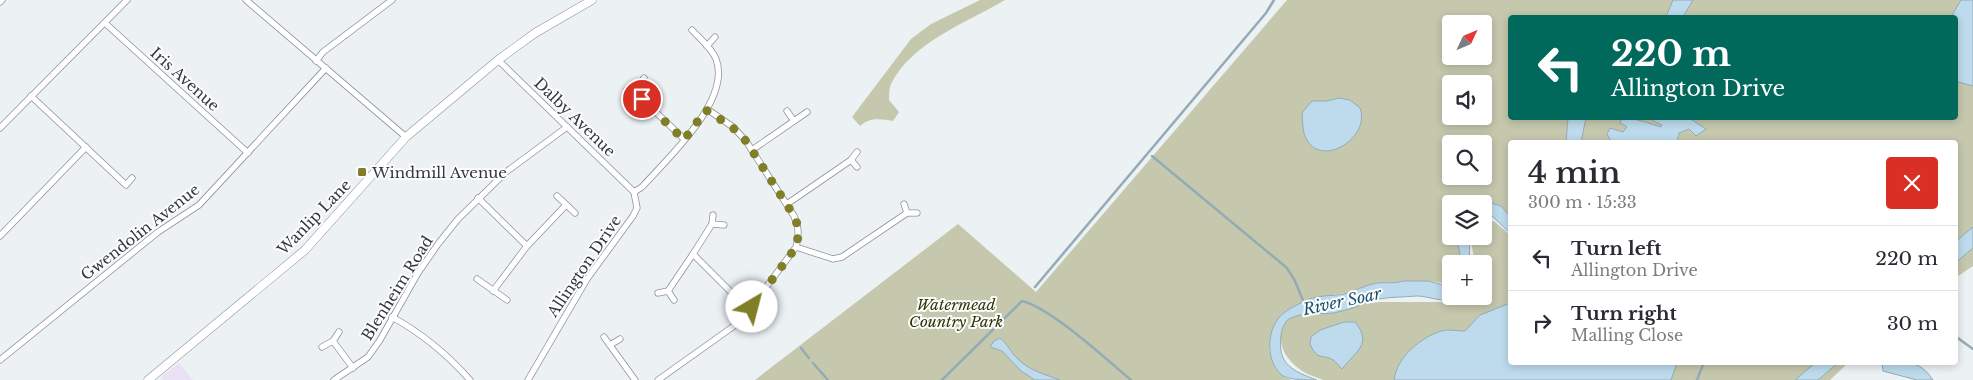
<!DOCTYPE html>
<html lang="en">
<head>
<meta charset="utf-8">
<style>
	body { margin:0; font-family:"Libre Baskerville",serif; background:#f2f2f3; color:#2b2b33; height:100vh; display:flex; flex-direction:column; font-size:19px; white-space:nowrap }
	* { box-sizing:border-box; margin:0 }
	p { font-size:16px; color:#7c7c81 }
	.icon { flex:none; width:28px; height:28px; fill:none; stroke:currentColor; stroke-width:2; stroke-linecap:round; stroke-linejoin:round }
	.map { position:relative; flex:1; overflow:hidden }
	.side { position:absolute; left:1508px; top:140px; width:450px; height:225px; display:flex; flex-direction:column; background:#fff; border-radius:5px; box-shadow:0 2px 8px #0003 }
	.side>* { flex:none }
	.top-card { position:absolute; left:1508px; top:15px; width:450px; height:105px; border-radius:5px; box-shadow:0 2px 8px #0003; background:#00695c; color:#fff; overflow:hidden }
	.needle { width:32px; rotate:46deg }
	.tools { position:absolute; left:1442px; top:15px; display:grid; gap:10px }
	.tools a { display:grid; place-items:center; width:50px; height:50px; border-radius:5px; background:#fff; box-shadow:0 2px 8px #0003; font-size:25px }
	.pin { position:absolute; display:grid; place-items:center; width:42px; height:42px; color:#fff; margin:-21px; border:2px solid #fff; border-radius:50%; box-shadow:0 1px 5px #0007 }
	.me { position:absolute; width:55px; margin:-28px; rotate:37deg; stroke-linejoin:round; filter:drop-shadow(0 0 4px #0008) }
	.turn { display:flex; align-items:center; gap:18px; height:105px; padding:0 20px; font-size:22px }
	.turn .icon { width:65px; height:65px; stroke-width:2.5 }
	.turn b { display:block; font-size:35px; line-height:42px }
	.round { display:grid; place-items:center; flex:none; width:52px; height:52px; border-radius:5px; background:#f2f2f3 }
	.overview { display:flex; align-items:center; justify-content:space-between; height:85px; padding:0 20px }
	h1 { font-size:30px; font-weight:600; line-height:38px }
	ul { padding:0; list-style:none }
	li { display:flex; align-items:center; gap:15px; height:65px; padding:0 20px; border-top:1px solid #e1e1e2 }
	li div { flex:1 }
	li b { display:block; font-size:19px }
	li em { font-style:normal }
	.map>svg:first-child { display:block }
	.commercial { fill:#ebe1f6 }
	.green { fill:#c5c8ad; fill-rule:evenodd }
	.water { fill:#bddbec; stroke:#94aab6 }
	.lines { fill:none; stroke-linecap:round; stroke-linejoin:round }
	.stream { stroke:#94aab6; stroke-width:2.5 }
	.minor-casing { stroke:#8d9295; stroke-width:7 }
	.tertiary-casing { stroke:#8d9295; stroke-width:9 }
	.minor { stroke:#fff; stroke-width:5.5 }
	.tertiary { stroke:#fff; stroke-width:8 }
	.route { stroke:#807e26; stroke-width:9; stroke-dasharray:0 16.2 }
	.poi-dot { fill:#807e26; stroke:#fbfdff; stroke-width:2 }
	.labels { text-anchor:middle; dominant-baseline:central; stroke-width:4; stroke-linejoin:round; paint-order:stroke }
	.street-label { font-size:15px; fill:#353738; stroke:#fbfdff }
	.poi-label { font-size:15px; fill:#353738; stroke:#fbfdff; text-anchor:start }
	.park-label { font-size:15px; font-style:italic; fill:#313400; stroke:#fbfdff }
	.water-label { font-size:16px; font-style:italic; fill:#194f69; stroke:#fbfdff }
</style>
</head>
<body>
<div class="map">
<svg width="1973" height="380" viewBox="0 0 1973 380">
	<rect width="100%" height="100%" fill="#ecf1f4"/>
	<path class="commercial" d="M179,363l14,17h-31l1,-5z"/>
	<g class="green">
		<path d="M980,0h25c-39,23 -93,42 -114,84 -2,5 -2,11 -2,16l10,12 -6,9c-13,-2 -23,-4 -33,5l-8,-9 59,-78 20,-15z"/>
		<path d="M1287,0h386l-7,17 -156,1v100h58l-2,24h-56v74l-9,-10 -15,-4 -35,2v32h4l2,3 3,15 -1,10h-8v19l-1,1 -22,-3 -52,2 -31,10 -33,5 -21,11 -18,20 -4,20 6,19 9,9 8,3h-537l203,-156 78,68zM1451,24h33v32h-33zM1451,84h33v32h-33zM1451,144h33v32h-33z"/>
		<path d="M1693,0h280v266l-18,12v-136h-377l6,-24h371v-100l-272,-1z"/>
		<path d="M1484,217l11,5 15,13v127l338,1 -18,17h-507c-7,-3 -18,-6 -25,-12 -18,-14 -24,-35 -8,-53l89,-13h75l10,-6h20v-32h-9l-4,-23 1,-5h12z"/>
	</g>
	<g class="water">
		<path d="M1673,0h20l-10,17h-17z"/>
		<path d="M1961,0h12v86l-18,-5v-63l-4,-1z"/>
		<path d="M1339,98l11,2 10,8c11,29 -37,60 -53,32 -5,-7 -4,-18 -5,-27l10,-12h15z"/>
		<path d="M1568,118h18l-5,24h-15z"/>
		<path d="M1622,118c14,0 25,5 39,9l1,-2 -10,-5 -1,-2h38l17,11 -10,7 -7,-7 -10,4 -2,9h-66l-4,-8 3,-6 13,4 4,-5 -7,-4z"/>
		<path d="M1481,200l20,6 9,10v17l-19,-18 -7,-1v-10h-12z"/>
		<path d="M1973,227v21l-18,15v-21z"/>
		<path d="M1456,236h14l-1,28h-10l1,-10z"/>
		<path d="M1403,281h25l15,4 8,-2v13h10c-11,10 -31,0 -44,0 -12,1 -27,1 -38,3 -14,4 -27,10 -41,13 -15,4 -32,-2 -49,7 -5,3 -7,11 -8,16 -4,30 12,36 36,45 -11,0 -25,0 -34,-4 -19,-14 -17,-51 2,-64 7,-5 21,-12 28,-14 10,-3 21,-2 31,-4 10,-3 22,-9 33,-11 9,-1 17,1 26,-2z"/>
		<path d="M1510,303v59l167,1 -6,17h-277c3,-23 26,-42 47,-49 7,-2 17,0 24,0l15,-16z"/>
		<path d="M1344,322h11c18,22 1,29 -13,47 -3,-3 -6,-7 -9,-9 -11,-7 -15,2 -23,-16l1,-7 9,-7z"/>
		<path d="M1000,338c8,6 11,15 18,21 10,11 29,16 42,21h-25l-14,-9 -19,-20 -12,-4 4,-6z"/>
		<path d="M1815,363h23l-20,17h-23z"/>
		<path d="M1882,363c24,-1 37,-4 51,17h-16l-34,-9z"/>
	</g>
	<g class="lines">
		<g class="stream">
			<path d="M1152,156l135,112 8,13 9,22"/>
			<path d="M1035,287l231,-274 8,-13"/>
			<path d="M1955,336l18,13"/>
			<path d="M801,348l8,10"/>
			<path d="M813,363l15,17"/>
			<path d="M942,380l80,-79c29,7 84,58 109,79"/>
			<path d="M1697,380l7,-18"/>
		</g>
		<defs>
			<g id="minor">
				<path d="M246,0l160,137"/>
				<path d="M0,2l2,-2"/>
				<path d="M105,23l143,130"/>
				<path d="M707,46l8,-9"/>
				<path d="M498,60l136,132"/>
				<path d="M316,61l7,-9 69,-52"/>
				<path d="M644,78l-7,11 5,10 42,40"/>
				<path d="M627,90l10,-1"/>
				<path d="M31,96l95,89 6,-7"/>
				<path d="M787,111l7,10"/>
				<path d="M0,128l127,-128"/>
				<path d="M752,150l55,-38"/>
				<path d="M851,160l6,7"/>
				<path d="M557,196l18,17"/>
				<path d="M478,198l49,48 39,-41"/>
				<path d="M787,204l64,-44 6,-8"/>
				<path d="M904,204l3,9"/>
				<path d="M713,215l-1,9 -19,30 56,56"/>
				<path d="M712,224l12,1"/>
				<path d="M0,236l86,-89"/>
				<path d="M796,247l37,12 9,-2 65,-44h10"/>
				<path d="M477,279l30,21"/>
				<path d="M493,291l34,-45"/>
				<path d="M668,291l25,-37"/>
				<path d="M658,293l10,-2 6,9"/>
				<path d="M392,317c31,17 55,37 78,63"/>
				<path d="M339,332l-6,9 20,27"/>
				<path d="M604,337l31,43"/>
				<path d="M610,345l10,-6"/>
				<path d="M322,347l11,-6"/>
				<path d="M0,360l158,-128 41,-27 127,-137"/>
				<path d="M334,380l34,-23 12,-17 38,-67 20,-29 20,-25 48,-47 61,-45"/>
				<path d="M528,380l59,-101 46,-63 4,-8 -3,-16 8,-5c25,-28 90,-87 74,-128 -4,-11 -16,-20 -24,-29"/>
				<path d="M658,380l83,-59 55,-74c3,-12 3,-20 -2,-31l-48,-75 -13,-14 -26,-18"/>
			</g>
			<path id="tertiary" d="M148,380l157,-130 101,-113 92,-77 37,-27 57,-33"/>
		</defs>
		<use href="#minor" class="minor-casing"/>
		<use href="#tertiary" class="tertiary-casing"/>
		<use href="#minor" class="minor"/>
		<use href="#tertiary" class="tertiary"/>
	</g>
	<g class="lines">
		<path class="route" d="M642,99l42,41 22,-30 26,17 14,14 48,75c5,11 5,19 2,31l-44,60"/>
	</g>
	<rect class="poi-dot" x="357" y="167" width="10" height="10" rx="2.5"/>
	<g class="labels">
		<g class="street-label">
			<text transform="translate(185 79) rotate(42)">Iris Avenue</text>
			<text transform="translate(575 117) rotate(44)">Dalby Avenue</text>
			<text transform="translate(314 217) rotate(-46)">Wanlip Lane</text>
			<text transform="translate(140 232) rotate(-38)">Gwendolin Avenue</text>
			<text transform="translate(584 266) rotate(-56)">Allington Drive</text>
			<text transform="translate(397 288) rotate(-58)">Blenheim Road</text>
		</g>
		<g class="poi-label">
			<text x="372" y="172">Windmill Avenue</text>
		</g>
		<g class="park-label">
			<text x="956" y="304">Watermead<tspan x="956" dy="17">Country Park</tspan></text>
		</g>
		<g class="water-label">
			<text transform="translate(1342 301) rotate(-12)">River Soar</text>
		</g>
	</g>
</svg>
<div class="tools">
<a><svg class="needle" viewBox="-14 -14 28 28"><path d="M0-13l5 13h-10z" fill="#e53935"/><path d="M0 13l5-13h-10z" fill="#7c7c81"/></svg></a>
<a><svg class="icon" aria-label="sound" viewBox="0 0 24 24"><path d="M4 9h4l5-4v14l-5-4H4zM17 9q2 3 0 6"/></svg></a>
<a><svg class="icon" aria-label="search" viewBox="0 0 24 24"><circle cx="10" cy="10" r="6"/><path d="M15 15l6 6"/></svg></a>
<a><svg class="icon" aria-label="layers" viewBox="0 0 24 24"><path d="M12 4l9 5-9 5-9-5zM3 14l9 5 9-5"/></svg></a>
<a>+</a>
</div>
<div class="pin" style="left:642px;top:99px;background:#d93025"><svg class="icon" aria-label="arrive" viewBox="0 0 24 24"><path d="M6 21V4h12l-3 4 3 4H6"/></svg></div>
<svg class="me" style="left:752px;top:307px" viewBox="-20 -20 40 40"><circle r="19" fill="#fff"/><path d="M0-13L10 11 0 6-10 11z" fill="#807e26"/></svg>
<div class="top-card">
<div class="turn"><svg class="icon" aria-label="left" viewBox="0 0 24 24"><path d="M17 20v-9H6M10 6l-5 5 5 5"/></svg><div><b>220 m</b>Allington Drive</div></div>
</div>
<section class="side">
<div class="overview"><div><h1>4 min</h1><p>300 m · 15:33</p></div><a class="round" style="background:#d93025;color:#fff"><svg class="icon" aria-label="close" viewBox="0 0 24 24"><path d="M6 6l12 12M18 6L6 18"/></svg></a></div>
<ul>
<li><svg class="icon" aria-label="left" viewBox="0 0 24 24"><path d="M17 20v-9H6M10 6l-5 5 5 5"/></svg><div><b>Turn left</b><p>Allington Drive</p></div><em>220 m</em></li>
<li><svg class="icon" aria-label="right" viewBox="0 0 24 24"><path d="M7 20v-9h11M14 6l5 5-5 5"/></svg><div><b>Turn right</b><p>Malling Close</p></div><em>30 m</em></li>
</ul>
</section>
</div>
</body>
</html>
